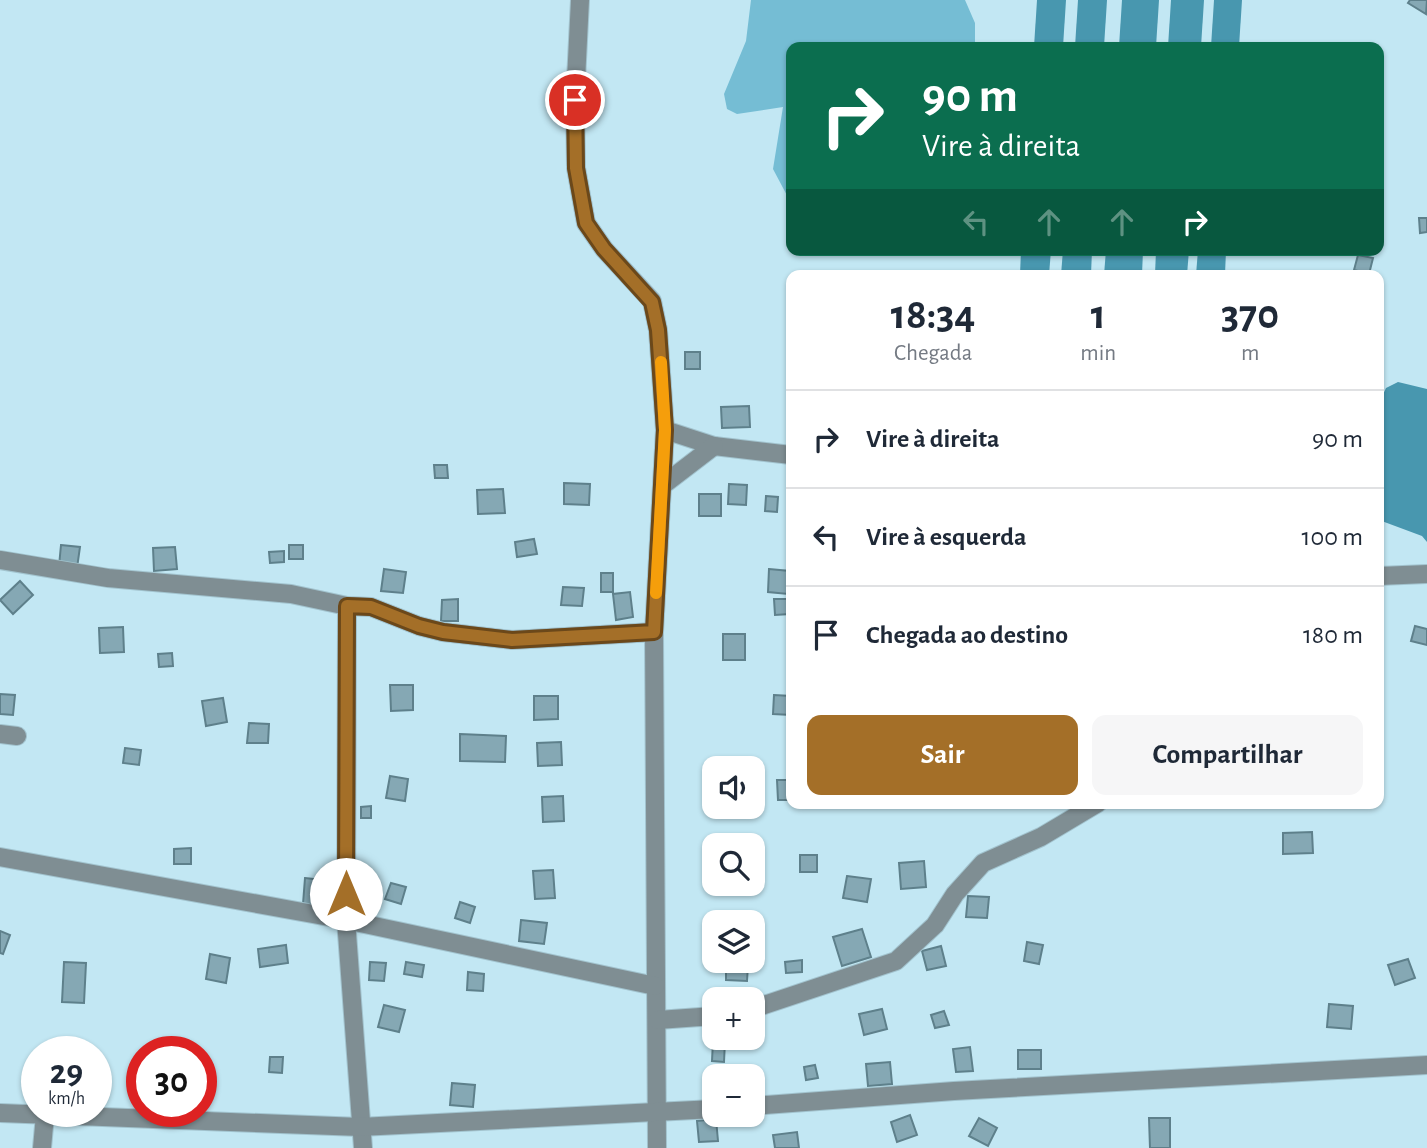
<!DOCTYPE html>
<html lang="pt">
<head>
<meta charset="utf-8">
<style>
	body { margin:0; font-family:"Alegreya Sans",sans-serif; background:#f6f6f7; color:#1f2937; height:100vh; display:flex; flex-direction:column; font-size:26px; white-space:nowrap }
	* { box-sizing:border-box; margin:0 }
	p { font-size:23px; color:#747a83 }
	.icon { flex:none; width:38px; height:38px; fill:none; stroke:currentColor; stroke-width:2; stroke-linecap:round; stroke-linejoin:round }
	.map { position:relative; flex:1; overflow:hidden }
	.details { position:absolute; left:786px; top:270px; width:598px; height:539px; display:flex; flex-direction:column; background:#fff; border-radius:14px; box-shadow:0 2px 5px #0004 }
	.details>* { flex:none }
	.top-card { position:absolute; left:786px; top:42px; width:598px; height:214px; border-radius:14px; box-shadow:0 2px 5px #0004; background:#0b6e4f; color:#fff; overflow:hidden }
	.buttons { position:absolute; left:702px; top:756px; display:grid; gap:14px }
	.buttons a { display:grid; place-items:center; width:63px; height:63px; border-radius:14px; background:#fff; box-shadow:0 2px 5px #0004; font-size:35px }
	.speed { position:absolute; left:21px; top:1036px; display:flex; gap:14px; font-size:35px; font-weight:700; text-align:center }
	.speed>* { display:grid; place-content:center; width:91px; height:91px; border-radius:50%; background:#fff; box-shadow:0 2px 5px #0004; line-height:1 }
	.speed small { font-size:18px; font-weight:400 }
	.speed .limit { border:10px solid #d22; background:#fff; color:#111 }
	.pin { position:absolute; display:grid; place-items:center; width:60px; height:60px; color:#fff; margin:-30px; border:4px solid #fff; border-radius:50%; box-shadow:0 2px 7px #0007 }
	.me { position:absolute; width:77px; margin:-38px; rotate:0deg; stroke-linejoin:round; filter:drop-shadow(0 0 5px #0008) }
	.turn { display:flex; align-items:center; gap:24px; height:147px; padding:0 21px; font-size:32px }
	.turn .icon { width:91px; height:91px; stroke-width:2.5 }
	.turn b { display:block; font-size:49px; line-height:60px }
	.lanes { display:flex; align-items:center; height:66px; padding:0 21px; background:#0003; justify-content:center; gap:35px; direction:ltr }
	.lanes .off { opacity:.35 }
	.eta { display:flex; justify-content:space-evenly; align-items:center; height:119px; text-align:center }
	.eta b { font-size:42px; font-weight:600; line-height:49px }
	.cta { display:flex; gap:14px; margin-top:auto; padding:14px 21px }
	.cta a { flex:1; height:80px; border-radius:14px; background:#a46f28; color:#fff; font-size:28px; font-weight:600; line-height:80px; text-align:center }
	.cta a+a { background:#f6f6f7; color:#1f2937 }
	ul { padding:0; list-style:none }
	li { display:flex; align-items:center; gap:21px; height:98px; padding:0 21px; border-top:2px solid #e0e1e3 }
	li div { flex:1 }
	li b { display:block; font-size:26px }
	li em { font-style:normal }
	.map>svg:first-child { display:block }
	.green { fill:#75bdd4 }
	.water { fill:#4897af }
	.building { fill:#85a8b4; stroke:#5e808b; stroke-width:2 }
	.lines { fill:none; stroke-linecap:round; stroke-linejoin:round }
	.minor-casing { stroke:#a2c3ce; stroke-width:20 }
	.minor { stroke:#7f8e93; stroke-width:18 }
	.route-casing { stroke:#6b481a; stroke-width:18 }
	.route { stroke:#a46f28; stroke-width:12 }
	.slow { stroke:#f59e0b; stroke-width:12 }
</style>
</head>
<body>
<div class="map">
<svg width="1427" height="1148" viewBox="0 0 1427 1148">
	<rect width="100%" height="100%" fill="#c2e7f3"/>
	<path class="green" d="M751,0h214l10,23v24h-184v156l-18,-34 10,-62 -46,7 -10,-5 -3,-15 22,-53z"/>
	<g class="water">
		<path d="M1037,0h29l-3,47h-29z"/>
		<path d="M1078,0h29l-3,47h-29z"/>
		<path d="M1122,0h37l-3,47h-37z"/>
		<path d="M1171,0h33l-3,47h-33z"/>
		<path d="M1214,0h28l-3,47h-28z"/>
		<path d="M1021,250h30l-2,25h-29z"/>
		<path d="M1063,250h29l-1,25h-30z"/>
		<path d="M1106,250h37l-1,25h-38z"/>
		<path d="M1156,250h33l-2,25h-32z"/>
		<path d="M1198,250h28l-1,25h-29z"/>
		<path d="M1398,382l29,7v153l-5,-6 -43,-16v-117l7,-15z"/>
	</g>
	<g class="building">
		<path d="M1410,0h17l-1,14 -18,-11z"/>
		<path d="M1419,218h8v14l-7,1z"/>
		<path d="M1358,255l15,3 -4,16 -15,-4z"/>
		<rect x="685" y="352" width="15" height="17"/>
		<path d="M749,406l1,21 -28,1 -1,-21z"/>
		<path d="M434,465h13l1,13h-13z"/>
		<path d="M564,483l26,1 -1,21 -25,-1z"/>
		<path d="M729,484l18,1 -1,20 -18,-1z"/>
		<path d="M503,489l2,24 -27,1 -1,-24z"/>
		<rect x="699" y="494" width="22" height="22"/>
		<path d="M766,496l12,1 -1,15 -12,-1z"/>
		<path d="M534,539l3,15 -20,3 -2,-15z"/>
		<path d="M61,545l19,2 -3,21 -18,-2z"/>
		<rect x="289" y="545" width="14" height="14"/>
		<path d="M175,547l2,22 -23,2 -1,-23z"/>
		<path d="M284,551v11l-14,1 -1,-11z"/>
		<path d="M384,569l22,3 -3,21 -22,-2z"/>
		<path d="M769,569l21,2 -2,23 -20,-2z"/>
		<rect x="601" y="573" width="12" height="19"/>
		<path d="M20,581l13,14 -20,19 -13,-14z"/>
		<path d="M563,587l21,1 -2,18 -21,-1z"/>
		<path d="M630,592l3,25 -17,3 -3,-26z"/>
		<path d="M458,599v22h-17l1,-21z"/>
		<path d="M774,599h15l1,15 -15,1z"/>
		<path d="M1415,626l12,3v16l-16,-4z"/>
		<path d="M123,627l1,25 -24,1 -1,-25z"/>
		<rect x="723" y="634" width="22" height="26"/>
		<path d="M172,653l1,13 -14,1 -1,-13z"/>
		<path d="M390,685h23v25l-22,1z"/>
		<path d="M0,694l15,1 -2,20 -13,-1z"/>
		<path d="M774,695l17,1v19l-18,-1z"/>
		<path d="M534,696h24v23l-24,1z"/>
		<path d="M223,698l4,24 -21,4 -4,-25z"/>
		<path d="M249,723l20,1 -1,19h-21z"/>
		<path d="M460,734l46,2 -1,26 -45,-1z"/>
		<path d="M561,742l1,23 -24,1 -1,-23z"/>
		<path d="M125,748l16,2 -2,15 -16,-2z"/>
		<path d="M390,776l18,3 -3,22 -19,-3z"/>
		<path d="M777,780h14v20h-13z"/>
		<path d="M563,796l1,25 -21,1 -1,-25z"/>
		<path d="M371,806v12h-10v-11z"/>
		<path d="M1312,832l1,21 -30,1v-21z"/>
		<path d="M191,848v16h-17v-15z"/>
		<rect x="800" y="855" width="17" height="17"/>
		<path d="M924,861l2,26 -25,2 -2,-26z"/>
		<path d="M553,870l2,28 -20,1 -2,-28z"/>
		<path d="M847,876l24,3 -4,23 -24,-4z"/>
		<path d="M305,878l26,3 -2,25 -26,-2z"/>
		<path d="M391,883l15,4 -5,17 -16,-5z"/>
		<path d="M968,896l21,1 -2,21 -21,-1z"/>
		<path d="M460,902l15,5 -5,16 -15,-5z"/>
		<path d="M521,920l26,3 -3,21 -25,-3z"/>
		<path d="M862,929l9,28 -29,9 -9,-29z"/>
		<path d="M0,931l10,4 -7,19 -3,-1z"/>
		<path d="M1027,942l16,3 -4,19 -15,-3z"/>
		<path d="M286,945l2,18 -28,4 -2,-18z"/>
		<path d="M941,946l5,20 -19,4 -5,-19z"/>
		<path d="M210,954l20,4 -4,25 -20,-4z"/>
		<path d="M1408,959l7,19 -20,7 -7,-20z"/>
		<path d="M802,960v12l-16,1 -1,-11z"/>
		<path d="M64,962l22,1 -2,40 -22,-1z"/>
		<path d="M370,962l16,1 -2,18 -15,-1z"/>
		<path d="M406,962l18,3 -2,12 -18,-3z"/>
		<path d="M726,965h22l-1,16 -21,-1z"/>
		<path d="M468,972l16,2 -1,17 -16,-1z"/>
		<path d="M1329,1004l24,2 -2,23 -24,-2z"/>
		<path d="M384,1005l21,5 -6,22 -21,-5z"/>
		<path d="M882,1009l5,20 -23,6 -5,-21z"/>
		<path d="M944,1011l5,14 -14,3 -4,-13z"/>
		<path d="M713,1041h12l-1,21 -12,-1z"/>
		<path d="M970,1047l3,24 -17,1 -3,-23z"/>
		<rect x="1018" y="1050" width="23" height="19"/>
		<path d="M270,1057h13l-1,16 -13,-1z"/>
		<path d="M890,1062l2,22 -24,2 -2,-22z"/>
		<path d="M815,1065l3,13 -12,2 -2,-13z"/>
		<path d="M452,1083l23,2 -2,22 -23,-2z"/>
		<path d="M910,1115l7,20 -20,7 -6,-20z"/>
		<path d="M979,1118l18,10 -9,18 -19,-10z"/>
		<path d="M1149,1118h21v30h-20z"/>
		<path d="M716,1119l2,22 -19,1 -2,-21z"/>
		<path d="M797,1132l2,16h-24l-2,-13z"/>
	</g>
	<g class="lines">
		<defs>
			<g id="minor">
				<path d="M580,0l-5,100 1,68 10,55 18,26 48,52 6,29 7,100 -11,202 3,516"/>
				<path d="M665,430l49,16 77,9"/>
				<path d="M663,485l51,-39"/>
				<path d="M0,560l108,18 183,16 56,12 24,1 48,19 24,6 69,8 142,-8"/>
				<path d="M1379,576l48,-2"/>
				<path d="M347,606l-1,314 17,228"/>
				<path d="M0,734l17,2"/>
				<path d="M0,857l346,63 309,66"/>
				<path d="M752,1009l144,-48 39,-36 20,-31 28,-31 58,-26 57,-34"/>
				<path d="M658,1020l56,-4"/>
				<path d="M752,1106l202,-15 473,-26"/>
				<path d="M0,1113l360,14 354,-18"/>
				<path d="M42,1148l3,-33"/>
			</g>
		</defs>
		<use href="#minor" class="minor-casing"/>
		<use href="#minor" class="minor"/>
	</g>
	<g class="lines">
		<defs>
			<path id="route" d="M346,894l1,-288 24,1 48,19 24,6 69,8 142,-8 11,-202 -7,-100 -6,-28 -48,-53 -18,-26 -10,-55 -1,-68"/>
		</defs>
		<use href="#route" class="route-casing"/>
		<use href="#route" class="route"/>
		<path class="slow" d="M656,593l9,-163 -4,-68"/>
	</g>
</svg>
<div class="buttons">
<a><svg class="icon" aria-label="sound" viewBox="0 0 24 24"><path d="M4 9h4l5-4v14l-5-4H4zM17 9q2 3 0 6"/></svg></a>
<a><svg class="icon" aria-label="search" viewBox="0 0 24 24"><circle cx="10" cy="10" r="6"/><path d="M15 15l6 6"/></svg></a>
<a><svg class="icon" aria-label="layers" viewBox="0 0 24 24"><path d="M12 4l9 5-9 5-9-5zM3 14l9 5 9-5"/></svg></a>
<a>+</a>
<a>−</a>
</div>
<div class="speed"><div>29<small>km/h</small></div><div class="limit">30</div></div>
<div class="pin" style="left:575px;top:100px;background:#d93025"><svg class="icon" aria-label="arrive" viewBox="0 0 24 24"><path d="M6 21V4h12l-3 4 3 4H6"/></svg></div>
<svg class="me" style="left:346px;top:894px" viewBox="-20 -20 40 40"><circle r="19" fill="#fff"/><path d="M0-13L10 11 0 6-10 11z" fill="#a46f28"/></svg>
<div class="top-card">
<div class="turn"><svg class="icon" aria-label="right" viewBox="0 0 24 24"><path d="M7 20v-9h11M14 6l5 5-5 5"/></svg><div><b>90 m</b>Vire à direita</div></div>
<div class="lanes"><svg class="icon off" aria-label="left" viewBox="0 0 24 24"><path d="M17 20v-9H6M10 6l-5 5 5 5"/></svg><svg class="icon off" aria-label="ahead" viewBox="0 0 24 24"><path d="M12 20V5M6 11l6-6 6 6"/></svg><svg class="icon off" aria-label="ahead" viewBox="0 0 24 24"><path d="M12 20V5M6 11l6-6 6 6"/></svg><svg class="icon" aria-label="right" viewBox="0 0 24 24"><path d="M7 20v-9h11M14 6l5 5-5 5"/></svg></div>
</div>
<section class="details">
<div class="eta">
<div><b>18:34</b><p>Chegada</p></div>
<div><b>1</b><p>min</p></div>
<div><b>370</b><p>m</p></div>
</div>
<ul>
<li><svg class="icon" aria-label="right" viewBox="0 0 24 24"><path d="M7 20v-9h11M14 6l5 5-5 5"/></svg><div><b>Vire à direita</b></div><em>90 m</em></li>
<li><svg class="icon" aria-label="left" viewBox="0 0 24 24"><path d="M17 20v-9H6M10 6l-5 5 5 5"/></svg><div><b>Vire à esquerda</b></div><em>100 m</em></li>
<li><svg class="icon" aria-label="arrive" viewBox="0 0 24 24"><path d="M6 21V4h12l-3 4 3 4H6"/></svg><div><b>Chegada ao destino</b></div><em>180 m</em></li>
</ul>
<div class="cta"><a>Sair</a><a>Compartilhar</a></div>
</section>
</div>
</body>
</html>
